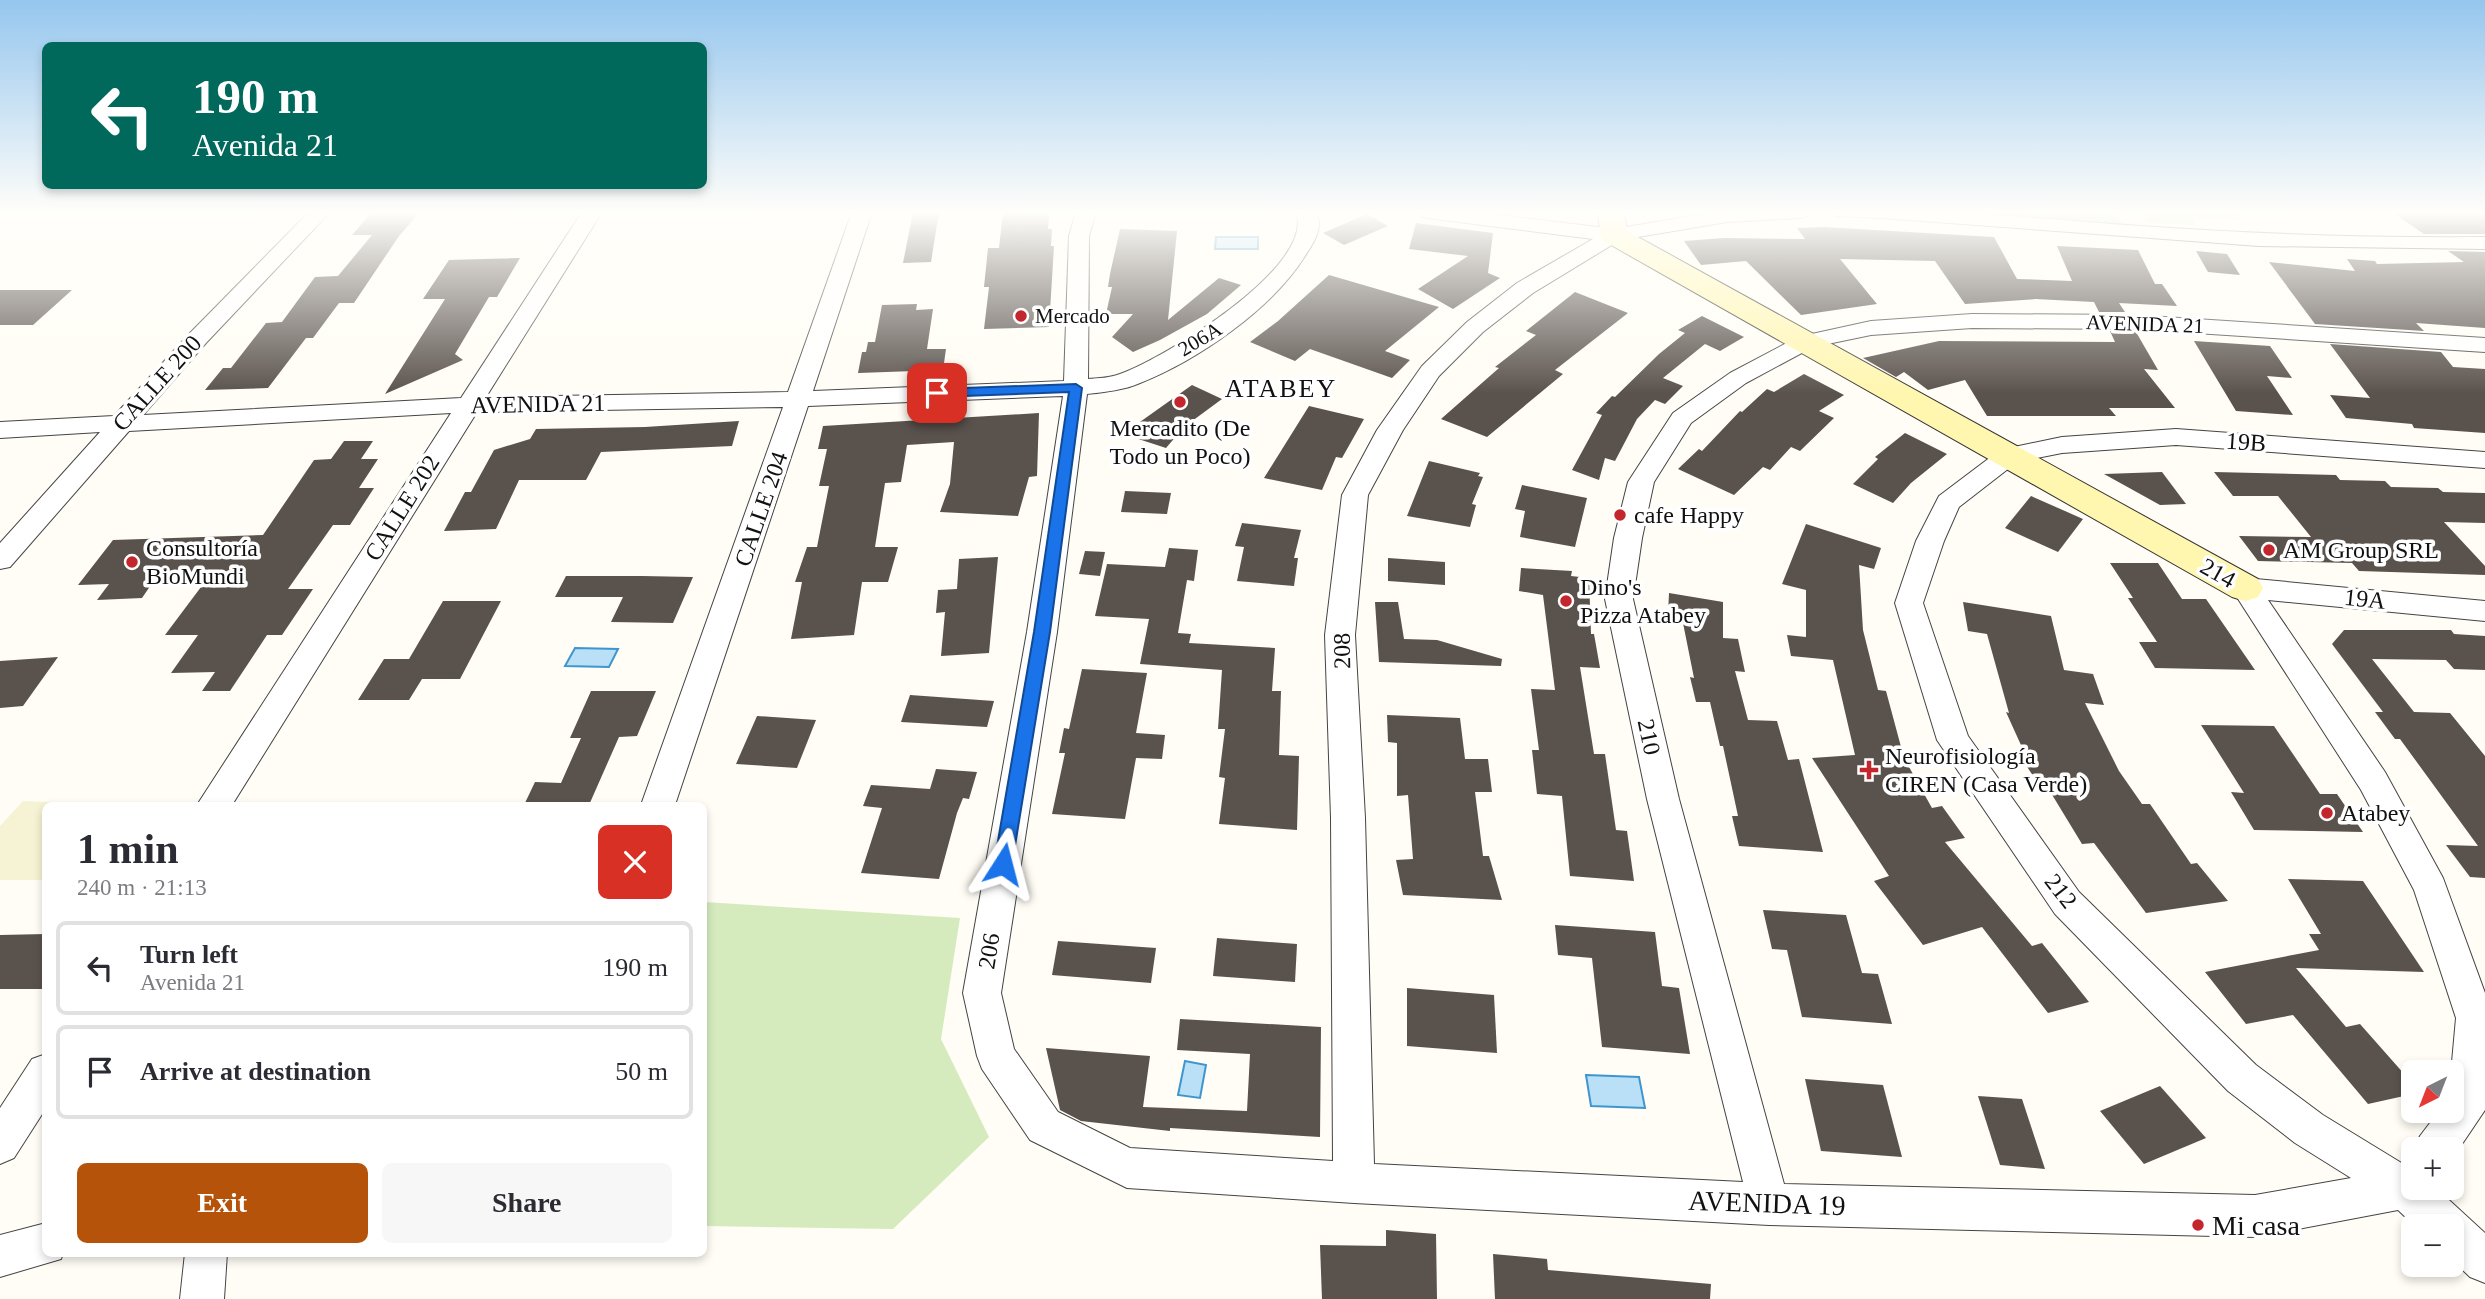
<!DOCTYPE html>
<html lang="en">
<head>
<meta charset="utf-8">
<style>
	body { margin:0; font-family:"Times New Roman",serif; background:#f7f7f7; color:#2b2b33; height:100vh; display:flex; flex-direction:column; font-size:26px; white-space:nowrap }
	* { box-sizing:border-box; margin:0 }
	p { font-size:23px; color:#7c7c81 }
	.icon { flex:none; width:38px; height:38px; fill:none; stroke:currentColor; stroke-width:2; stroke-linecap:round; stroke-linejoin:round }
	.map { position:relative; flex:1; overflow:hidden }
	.drawer { position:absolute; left:42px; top:802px; width:665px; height:455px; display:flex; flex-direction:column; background:#fff; border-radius:10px; box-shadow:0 4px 10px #0003 }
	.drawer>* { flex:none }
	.hud { position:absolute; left:42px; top:42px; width:665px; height:147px; border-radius:10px; box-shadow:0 4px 10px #0003; background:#00695c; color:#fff; overflow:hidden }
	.needle { width:46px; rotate:222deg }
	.buttons { position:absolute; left:2401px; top:1060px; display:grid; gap:14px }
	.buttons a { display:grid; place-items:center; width:63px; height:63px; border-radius:10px; background:#fff; box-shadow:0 4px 10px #0003; font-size:35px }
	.pin { position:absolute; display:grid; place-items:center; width:60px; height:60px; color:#fff; margin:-30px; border-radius:14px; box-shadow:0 4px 10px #0006 }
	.me { position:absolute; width:77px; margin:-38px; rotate:9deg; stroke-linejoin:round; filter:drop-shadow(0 0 5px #0008) }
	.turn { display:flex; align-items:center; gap:24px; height:147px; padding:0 35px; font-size:32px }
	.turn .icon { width:91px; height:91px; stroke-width:2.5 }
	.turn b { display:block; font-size:49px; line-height:60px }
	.round { display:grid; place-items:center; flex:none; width:74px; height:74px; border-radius:10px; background:#f7f7f7 }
	.overview { display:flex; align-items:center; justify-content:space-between; height:119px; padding:0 35px }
	h1 { font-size:42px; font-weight:800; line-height:52px }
	.cta { display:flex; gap:14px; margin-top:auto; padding:14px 35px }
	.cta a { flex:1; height:80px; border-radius:10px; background:#b45309; color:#fff; font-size:28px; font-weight:800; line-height:80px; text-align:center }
	.cta a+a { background:#f7f7f7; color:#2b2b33 }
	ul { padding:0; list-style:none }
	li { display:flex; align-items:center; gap:21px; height:94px; margin:0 14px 10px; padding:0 21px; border:4px solid #e1e1e2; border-radius:10px }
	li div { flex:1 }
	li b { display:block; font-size:26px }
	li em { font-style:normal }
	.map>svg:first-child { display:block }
	.farmland { fill:#f6f3d4 }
	.green { fill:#d5ebbd }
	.forest { fill:#b9dc9c }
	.water { fill:#b9e0f7; stroke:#3f96cf; stroke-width:2 }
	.building { fill:#5a524d }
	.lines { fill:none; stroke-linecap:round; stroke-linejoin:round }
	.street-casing { stroke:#444; stroke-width:2 }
	.secondary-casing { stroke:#333; stroke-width:2 }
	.street { fill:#fff; fill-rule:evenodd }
	.secondary { fill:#fff6b0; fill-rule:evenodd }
	.route { fill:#1a73e8; stroke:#114b97; stroke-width:2 }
	.poi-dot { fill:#c4262e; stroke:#fff; stroke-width:2.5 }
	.labels { text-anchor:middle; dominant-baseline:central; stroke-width:7; stroke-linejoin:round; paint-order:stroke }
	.far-poi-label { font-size:21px; fill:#111; stroke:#fff; text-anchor:start }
	.far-street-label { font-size:21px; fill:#111; stroke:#fff }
	.street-label { font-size:24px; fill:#111; stroke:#fff }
	.poi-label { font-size:24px; fill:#111; stroke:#fff; text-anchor:start }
	.neighbourhood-label { font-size:26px; letter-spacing:2px; fill:#111; stroke:#fff }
	.near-street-label { font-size:28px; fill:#111; stroke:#fff }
	.near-poi-label { font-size:28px; fill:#111; stroke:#fff; text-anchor:start }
</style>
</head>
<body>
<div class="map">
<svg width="2485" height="1299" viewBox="0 0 2485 1299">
	<rect width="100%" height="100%" fill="#fffdf5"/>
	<path class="farmland" d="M23,801l99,4h-76l-1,75h-45v-54z"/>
	<g class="green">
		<path d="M2142,212h93l6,8 -49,-3 5,8 -48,-2z"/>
		<path d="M704,902l256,16 -19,121 48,98 -96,92 -189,-3z"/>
	</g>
	<path class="forest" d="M1927,212h187l11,15z"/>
	<g class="water">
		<path d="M1216,237h42v12h-43z"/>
		<path d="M575,648l43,1 -9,18 -44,-1z"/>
		<path d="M1185,1061l21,4 -6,33 -22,-3z"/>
		<path d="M1586,1075l53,2 6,31 -54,-2z"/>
	</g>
	<g class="building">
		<path d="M372,212h48l-21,24 -45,67h-15l-26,35h-7l-38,50 -63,2 18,-22h8l35,-45 16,-1 33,-45 23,-1 34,-41h-20z"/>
		<path d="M913,212h26l-8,50 -28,1z"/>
		<path d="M1003,212h46l-1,17h4l-1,17h3l-5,81 -65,2 5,-42h-5l4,-39h11z"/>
		<path d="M2392,212h93v22h-61z"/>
		<path d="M1367,214l21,12 -44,19 -21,-12z"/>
		<path d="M1416,223l77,10 -5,40 12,5 -47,31 -35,-20 50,-33 -59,-7z"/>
		<path d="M1824,227l170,10 23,42 55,2 -15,-35 81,4 17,34h7l15,22 -58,-3 6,9h-26l-5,-10 -58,-3 -71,5 -30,-43 -95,-2 37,45 -76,11 -55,-54 -45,4 -17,-24 40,-3 81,1 -8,-11z"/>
		<path d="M1120,229l57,2 -9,89 51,-42 22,7 -34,29 -47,26 -27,12 -21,-15 21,-23h-27l6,-27h-4l2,-13z"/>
		<path d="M2196,251l31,3 13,21 -32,-3z"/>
		<path d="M2448,251l37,1v76l-69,-5 8,8 -109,-7 -46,-62 86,9 -8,-12 28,2 2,3 87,-2z"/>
		<path d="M520,258l-23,39h-8l-34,57 8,6 -78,34 60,-95h-22l26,-39z"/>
		<path d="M1329,275l110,32 -54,44 25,9 -18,18 -82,-29 -15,12 -45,-19 28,-21z"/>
		<path d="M0,290h72l-39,35h-33z"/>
		<path d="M1575,292l53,21 -73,57 8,4 -76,63 -46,-18 58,-51 -4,-1 41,-32 -10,-4z"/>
		<path d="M917,304l-1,6 17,-1 -6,40h19l-3,21 -85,3 4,-21h4l2,-10h7l7,-37z"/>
		<path d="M1702,316l42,21 -24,14 -15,-7 -42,34 20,8 -18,18 -10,-4 -18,19 -22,42 -10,-3 -6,22 -27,-10 30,-55 -6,-2 16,-17 3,1 44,-43 26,-21 -7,-3z"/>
		<path d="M2110,331l26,1 22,38 -14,-1 31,39h-66l7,8h-129l-22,-36 -37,10 -24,-18 -8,5 -33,-19 76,-17 176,1z"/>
		<path d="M2194,341l76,5 22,32 -25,-2 26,39 -57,-4z"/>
		<path d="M2330,344l111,8 12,15 32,2v64l-71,-5 -2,-4 -66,-6 -16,-23 40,3z"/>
		<path d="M1804,374l40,21 -25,16 15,7 -34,33 -9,-4 -21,23 -7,-3 -29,28 -56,-26 21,-20 3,2 38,-40 2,1 25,-23 7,3z"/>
		<path d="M1192,385l30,14 -38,28 -18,21 -43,-14z"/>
		<path d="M1309,406l55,13 -22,39 -6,-1 -14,33 -58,-12z"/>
		<path d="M1039,413l-2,63 -8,1 -11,39 -78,-4 10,-28 4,-42 -47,3 -6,37 -16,1 -10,64h23l-10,35h-26l-8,53 -63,4 11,-57h-7l12,-35h10l12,-61h-10l8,-37h-9l5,-23z"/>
		<path d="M739,421l-7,25 -131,6 -15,28h-67l-23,49 -52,2 21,-39h6l23,-42 36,-11 6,-10 109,-2z"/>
		<path d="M1905,433l42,21 -36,29 -18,20 -40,-19 25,-25 -3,-2z"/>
		<path d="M344,441h29l-12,18h17l-19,29h15l-24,37h-17l-45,64h25l-31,46h-15l-37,56h-28l13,-19 -44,1 27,-38h-33l42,-56h-52l-13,19 -45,2 12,-16 -31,1 35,-45 150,-5 51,-75 17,-1z"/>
		<path d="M1429,461l51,12 -2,3 5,1 -11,27 4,1 -6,22 -63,-11z"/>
		<path d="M2162,472l24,32 -26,1 -56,-31z"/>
		<path d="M2214,472l122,3 4,5 45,1 6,6 47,1 5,4 42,1v30l-41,-1 41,44v9l-126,-4 -7,-8 -94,-2 -19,-25 72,1 -33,-41h-45z"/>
		<path d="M1522,485l65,13 -12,49 -55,-10 5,-26 -10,-2z"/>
		<path d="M1125,491l46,2 -4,21 -46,-2z"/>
		<path d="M2031,496l52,23 -25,33 -53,-24z"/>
		<path d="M1242,523l59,7 -7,28h4l-4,28 -57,-5 7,-34 -9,-1z"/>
		<path d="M1806,524l75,24 -7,21 -15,-4 4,65 15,60 8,1 18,67 28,50 10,-2 23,32 -20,4 87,104 10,-3 47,59 -41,11 -66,-86 -59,18 -49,-64 15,-5 -77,-118 43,-3 -22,-95 -42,-4 -4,-21 19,2v-47l-24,-6z"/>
		<path d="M1169,548l29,2 -4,31 -7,-1 -9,53 13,1 -2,9 86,5 -3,43h9l-2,64 20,1 -2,74 -78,-6 6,-46 -6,-1 6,-48h-7l4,-59 -82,-6 9,-45 -54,-3 12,-52 58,3z"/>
		<path d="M1085,551l20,1 -5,24 -21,-2z"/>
		<path d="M998,557l-9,96 -48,3 4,-44 -9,1 2,-23 19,-1 2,-30z"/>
		<path d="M1388,558l57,4v23l-57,-4z"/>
		<path d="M2110,563h48l24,36h24l49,71 -100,-2 -16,-26h18l-29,-44h5z"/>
		<path d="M1521,568l51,3 -1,5 18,2 2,56h3l6,34 -20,-1 14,87h11l11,76 11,1 7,50 -64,-5 -8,-80 -25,-2 -5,-44h7l-8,-61 24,1 -12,-95 -24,-4z"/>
		<path d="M566,576h76l51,1 -20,46 -62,-1 12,-25h-68z"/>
		<path d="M1669,593l54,9v36l15,1 7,33 -10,-1 13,49 29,1 11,39 11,-1 24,93 -84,-6 -7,-30h6l-15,-70h-3l-10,-44h-14l-6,-25 4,1 -12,-60 -14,-3z"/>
		<path d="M443,601h58l-41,78h-38l-13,21h-51l26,-41h25z"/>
		<path d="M1375,602h23l6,37 33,1 65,19 -1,7 -122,-4z"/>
		<path d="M1963,602l88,14 13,54 29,4 11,31 -19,-2 34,68 23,33h8l41,60 6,-1 31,38 -82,12 -52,-70 -12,1 -31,-51h-7l-18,-28h4l-24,-53 3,1 -22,-79 -19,-3z"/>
		<path d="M2344,630h107l3,4 31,2v34l-31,-1 -8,-9 -74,-1 42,53 36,1 35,43v122l-15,-1 -24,-32 32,1 -78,-107h-5l-20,-27h8l-51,-68z"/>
		<path d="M58,657l-35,49 -23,2v-47z"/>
		<path d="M1082,669l65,4 -11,60 29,2 -3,24 -26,-1 -11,61 -73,-5 13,-61h-6l5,-25 5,1z"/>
		<path d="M591,691h65l-19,45 -18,1 -30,68h-65l11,-23 26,1 20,-45h-11z"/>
		<path d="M910,695l84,6 -7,26 -86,-5z"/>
		<path d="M1387,715l73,3 5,41h23l4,33h-17l8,64h6l13,44 -99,-5 -7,-35 17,-1 -5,-64 -11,1v-53l-9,-1z"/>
		<path d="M757,716l59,4 -19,48 -61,-4z"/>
		<path d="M2201,725l73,1 46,68h17l26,38 -109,-2 -23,-38 13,1z"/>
		<path d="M936,769l41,3 -8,27 -6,-1 -6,15 -18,66 -78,-6 21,-65 -19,-2 8,-21 59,4z"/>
		<path d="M2288,879l75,2 61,91 -128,-4 50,59 14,-3 53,60v10l-45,10 -75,-89 -47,9 -41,-52 114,-22 -10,-16h12z"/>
		<path d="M1763,910l83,5 16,58 16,1 14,50 -90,-7 -15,-67 -15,-1z"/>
		<path d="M1555,925l100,7 7,54 17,2 11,66 -88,-7 -10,-89 -34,-3z"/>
		<path d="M46,934v55h-46v-54z"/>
		<path d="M1217,938l80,6 -2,38 -82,-6z"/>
		<path d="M1058,941l98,7 -5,35 -99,-8z"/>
		<path d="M1407,988l87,7 3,58 -90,-7z"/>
		<path d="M1180,1019l141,8 -1,110 -150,-9v3l-89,-10 -21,-11 -14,-62 104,8 -7,51 104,4 3,-57 -73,-4z"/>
		<path d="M1805,1079l78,6 19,72 -81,-6z"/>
		<path d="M2160,1086l46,52 -62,26 -44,-53z"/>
		<path d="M1978,1096l44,3 23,70 -45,-4z"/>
		<path d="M1386,1230l50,4 1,65h-115l-2,-54 66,1z"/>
		<path d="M1493,1254l54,5 1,11 163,14 -1,15h-215z"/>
	</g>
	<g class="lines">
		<defs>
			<g id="street">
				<path d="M309,212h21l-124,131 -63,72 318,-17 121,-186h20l-116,185 302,-5 64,-180h20l-59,179 251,-10 5,-145 7,-24h20l-7,24 -1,143c11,-1 22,-1 32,-5 43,-15 197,-108 176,-162h20c8,16 -2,30 -11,44 -33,53 -107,104 -165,127 -16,7 -35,9 -53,11l-30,238 -56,361 13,56 44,63 72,36 203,13 -2,-343 -6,-183 17,-140 35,-65 45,-64 45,-44 50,-39 76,-44 -166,-21 -7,-2 -3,-4h58l139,17 102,-17h94l-3,4 -7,2 -73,4 -107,18 -87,53 -50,39 -44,44 -36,54 -35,65 -13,140 10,183 9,346 369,18 -96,-383 -42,-200 9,-61 14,-56 45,-69 57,-40 68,-36 73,-16 101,-7 162,1 351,23v14l-351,-23 -162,-1 -101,7 -58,12 -67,36 -55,40 -37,59 -12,56 -9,61 46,200 105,385 471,11 96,-17 -56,-35 -67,-52 -173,-177 -118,-174 -42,-137 21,-62 23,-45 61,-46 62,-13 114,-8 309,23v16l-309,-23 -114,8 -45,9 -58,45 -15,34 -21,62 45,133 111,156 177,173 67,50 90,55v18h23l49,45v50l-15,-6 -18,-17v-33h-36l-18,-17 -143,27 -486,-12 -415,-22 -227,-15 -97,-48 -48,-71 -5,-13 -14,-63 64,-361 36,-236 -255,10 -133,399h-34l142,-398 -306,5 -245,393h-35l254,-392 -322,18 -119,136 -10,2v-26l100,-111 -100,6v-16l114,-6 76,-83z"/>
				<path d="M1834,212c102,-5 205,7 307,14 114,8 229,12 344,11v12l-226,-3 -378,-28 -44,-2z"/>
				<path d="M2245,578l240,23v20l-217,-21 117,172 58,106 42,115v117l-33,49v-9h-38l6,-14 19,-25h13l-1,-38 5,-55 -42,-128 -53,-100 -130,-202 4,-7z"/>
				<path d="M46,1054v54l-32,50 -14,6v-56l32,-49z"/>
				<path d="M46,1223v30h17l-2,6 -61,18v-42z"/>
				<path d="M185,1253h42l-3,46h-44z"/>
			</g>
			<path id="secondary" d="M1598,212h26l3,19 631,348 5,9 -5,9 -13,4 -13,-4 -628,-356 -4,-6z"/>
		</defs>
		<use href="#street" class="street-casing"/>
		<use href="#secondary" class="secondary-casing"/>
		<use href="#street" class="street"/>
		<use href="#secondary" class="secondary"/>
	</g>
	<linearGradient id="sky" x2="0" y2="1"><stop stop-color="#95c6ee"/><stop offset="0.54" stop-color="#fffefa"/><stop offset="1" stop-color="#fffefa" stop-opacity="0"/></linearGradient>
	<rect width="2485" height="394" fill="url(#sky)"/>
	<path class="route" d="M1076,384l6,4 -32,244 -38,232 -2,6 -7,2 -6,-2 -3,-6 40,-232 35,-240 -132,5 -7,-4 7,-4z"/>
	<g class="poi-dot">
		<circle cx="1021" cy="316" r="7"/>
		<circle cx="1180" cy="402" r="7"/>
		<circle cx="1620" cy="515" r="7"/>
		<circle cx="2269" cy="550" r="7"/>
		<circle cx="132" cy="562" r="7"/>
		<circle cx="1566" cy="601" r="7"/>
		<path d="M1865.5 759.5h7v7h7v7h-7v7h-7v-7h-7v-7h7z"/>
		<circle cx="2327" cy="813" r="7"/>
		<circle cx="2198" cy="1225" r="7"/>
	</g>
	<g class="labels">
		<g class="far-poi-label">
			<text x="1035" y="316">Mercado</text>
		</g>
		<g class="far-street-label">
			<text transform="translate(2145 324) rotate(2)">AVENIDA 21</text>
			<text transform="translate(1200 339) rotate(-31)">206A</text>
		</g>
		<g class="street-label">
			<text transform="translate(157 383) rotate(-48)">CALLE 200</text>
			<text transform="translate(538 404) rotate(-1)">AVENIDA 21</text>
			<text transform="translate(2246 442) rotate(4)">19B</text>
			<text transform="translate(402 508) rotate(-58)">CALLE 202</text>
			<text transform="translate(761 509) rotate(-71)">CALLE 204</text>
			<text transform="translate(2218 573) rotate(29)">214</text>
			<text transform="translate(2365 599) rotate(6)">19A</text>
			<text transform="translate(1342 651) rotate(-91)">208</text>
			<text transform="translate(1649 737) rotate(78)">210</text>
			<text transform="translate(2061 891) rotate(52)">212</text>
			<text transform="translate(989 951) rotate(-81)">206</text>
		</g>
		<g class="poi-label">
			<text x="1180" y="428" text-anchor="middle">Mercadito (De<tspan x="1180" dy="28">Todo un Poco)</tspan></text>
			<text x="1634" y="515">cafe Happy</text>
			<text x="146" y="548">Consultoría<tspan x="146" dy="28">BioMundi</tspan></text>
			<text x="2283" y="550">AM Group SRL</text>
			<text x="1580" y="587">Dino's<tspan x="1580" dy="28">Pizza Atabey</tspan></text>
			<text x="1885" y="756">Neurofisiología<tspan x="1885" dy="28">CIREN (Casa Verde)</tspan></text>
			<text x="2341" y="813">Atabey</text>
		</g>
		<g class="neighbourhood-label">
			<text x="1281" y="388">ATABEY</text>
		</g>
		<g class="near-street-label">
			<text transform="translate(1767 1203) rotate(2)">AVENIDA 19</text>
		</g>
		<g class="near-poi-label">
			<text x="2212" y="1225">Mi casa</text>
		</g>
	</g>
</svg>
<div class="buttons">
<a><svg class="needle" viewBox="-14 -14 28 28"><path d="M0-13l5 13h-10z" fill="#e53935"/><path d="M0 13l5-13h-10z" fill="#7c7c81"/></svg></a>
<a>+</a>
<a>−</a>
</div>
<div class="pin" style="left:937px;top:393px;background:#d93025"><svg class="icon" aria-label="arrive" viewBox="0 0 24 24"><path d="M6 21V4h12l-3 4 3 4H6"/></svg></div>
<svg class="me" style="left:1003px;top:864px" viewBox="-20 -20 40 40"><path d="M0-17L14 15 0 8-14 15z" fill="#1a73e8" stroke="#fff" stroke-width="4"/></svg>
<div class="hud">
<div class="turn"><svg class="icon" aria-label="left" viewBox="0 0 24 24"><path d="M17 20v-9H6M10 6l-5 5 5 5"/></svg><div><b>190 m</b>Avenida 21</div></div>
</div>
<section class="drawer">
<div class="overview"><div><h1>1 min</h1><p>240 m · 21:13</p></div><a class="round" style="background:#d93025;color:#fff"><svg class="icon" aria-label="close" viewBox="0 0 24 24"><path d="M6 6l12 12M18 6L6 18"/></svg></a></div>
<ul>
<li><svg class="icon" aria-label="left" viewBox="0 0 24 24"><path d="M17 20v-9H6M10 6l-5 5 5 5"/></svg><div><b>Turn left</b><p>Avenida 21</p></div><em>190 m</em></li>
<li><svg class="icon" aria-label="arrive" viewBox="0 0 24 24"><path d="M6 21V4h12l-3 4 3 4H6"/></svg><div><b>Arrive at destination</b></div><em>50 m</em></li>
</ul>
<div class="cta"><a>Exit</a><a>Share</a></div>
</section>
</div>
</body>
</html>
